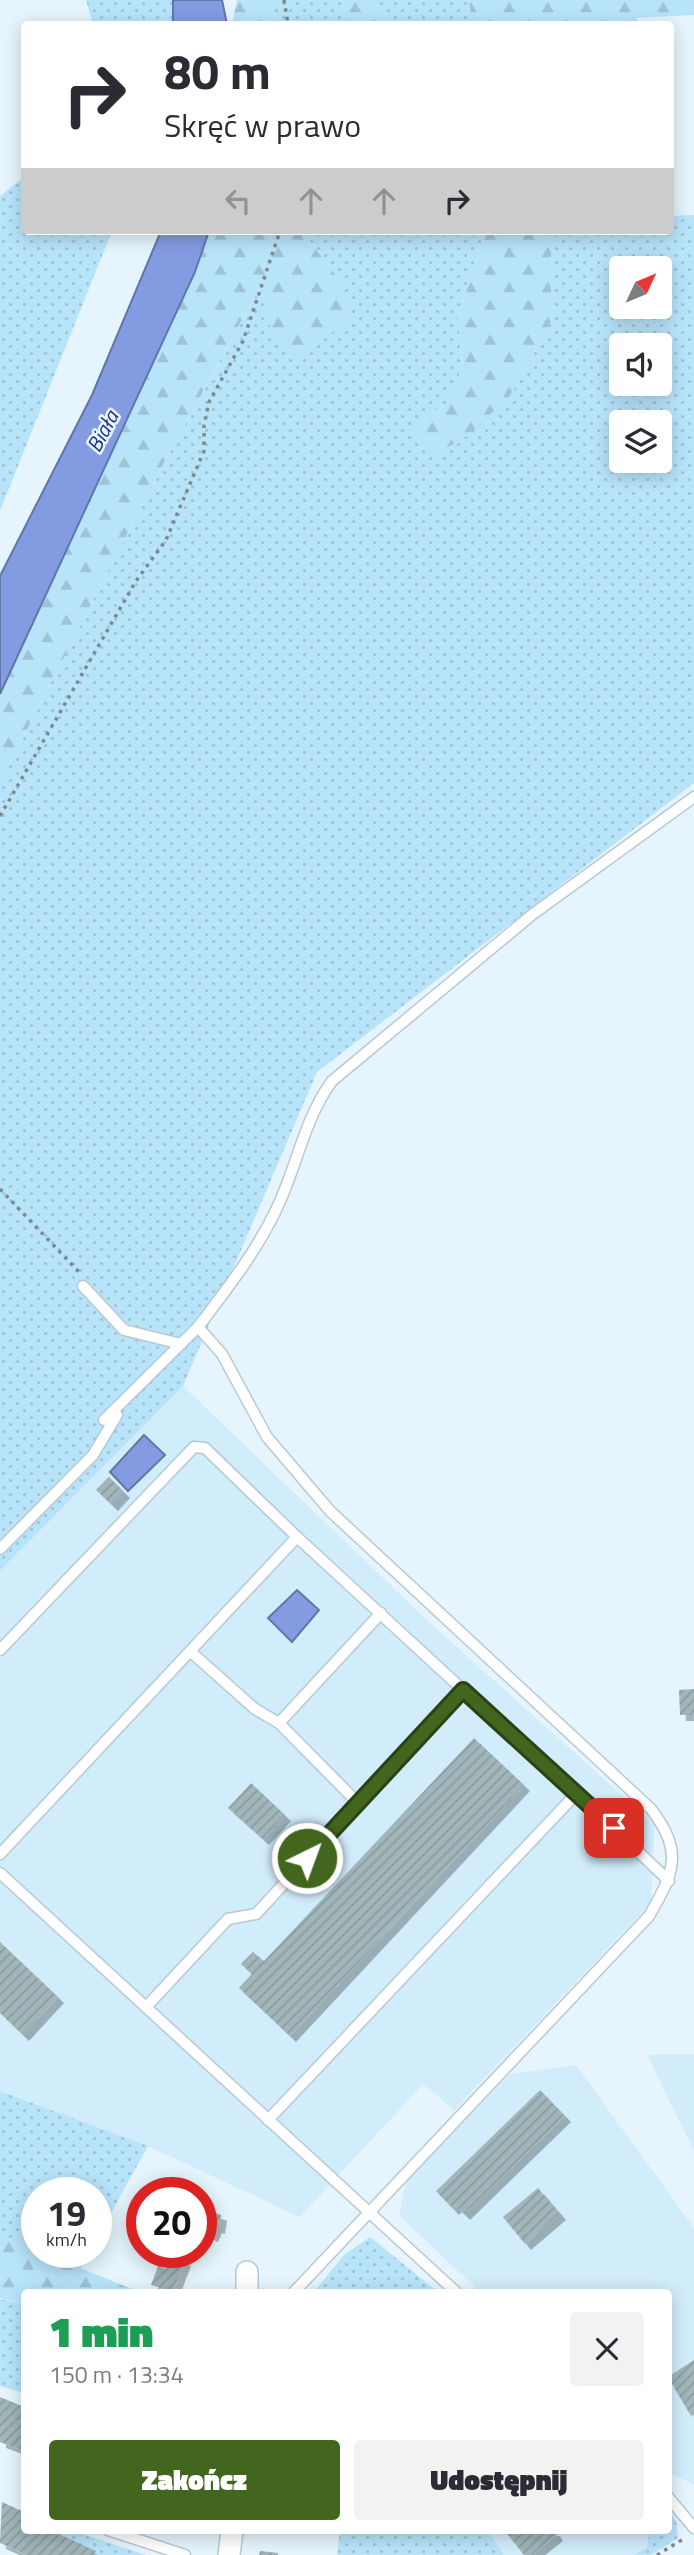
<!DOCTYPE html>
<html lang="pl">
<head>
<meta charset="utf-8">
<style>
	body { margin:0; font-family:"Titillium Web",sans-serif; background:#f2f2f3; color:#2b2b33; height:100vh; display:flex; flex-direction:column; font-size:26px; white-space:nowrap }
	* { box-sizing:border-box; margin:0 }
	p { font-size:23px; color:#7c7c81 }
	.icon { flex:none; width:38px; height:38px; fill:none; stroke:currentColor; stroke-width:2; stroke-linecap:round; stroke-linejoin:round }
	.map { position:relative; flex:1; overflow:hidden }
	.drawer { position:absolute; left:21px; top:2289px; width:651px; height:245px; display:flex; flex-direction:column; background:#fff; border-radius:7px; box-shadow:0 4px 18px #0003 }
	.drawer>* { flex:none }
	.hud { position:absolute; left:21px; top:21px; width:653px; height:214px; border-radius:7px; box-shadow:0 4px 18px #0003; background:#fff; color:#2b2b33; overflow:hidden }
	.needle { width:46px; rotate:46deg }
	.controls { position:absolute; left:609px; top:256px; display:grid; gap:14px }
	.controls a { display:grid; place-items:center; width:63px; height:63px; border-radius:7px; background:#fff; box-shadow:0 4px 18px #0003; font-size:35px }
	.speed { position:absolute; left:21px; top:2177px; display:flex; gap:14px; font-size:35px; font-weight:700; text-align:center }
	.speed>* { display:grid; place-content:center; width:91px; height:91px; border-radius:50%; background:#fff; box-shadow:0 4px 18px #0003; line-height:1 }
	.speed small { font-size:18px; font-weight:400 }
	.speed .limit { border:10px solid #d22; background:#fff; color:#111 }
	.pin { position:absolute; display:grid; place-items:center; width:60px; height:60px; color:#fff; margin:-30px; border-radius:14px; box-shadow:0 4px 10px #0006 }
	.me { position:absolute; width:77px; margin:-38px; rotate:42deg; stroke-linejoin:round; filter:drop-shadow(0 0 5px #0008) }
	.turn { display:flex; align-items:center; gap:24px; height:147px; padding:0 28px; font-size:32px }
	.turn .icon { width:91px; height:91px; stroke-width:2.5 }
	.turn b { display:block; font-size:49px; line-height:60px }
	.lanes { display:flex; align-items:center; height:66px; padding:0 28px; background:#0003; justify-content:center; gap:35px; direction:ltr }
	.lanes .off { opacity:.35 }
	.round { display:grid; place-items:center; flex:none; width:74px; height:74px; border-radius:7px; background:#f2f2f3 }
	.headline { display:flex; align-items:center; justify-content:space-between; height:119px; padding:0 28px }
	h1 { font-size:42px; font-weight:800; line-height:52px; color:#1e9e55 }
	.cta { display:flex; gap:14px; margin-top:auto; padding:14px 28px }
	.cta a { flex:1; height:80px; border-radius:7px; background:#42661e; color:#fff; font-size:28px; font-weight:800; line-height:80px; text-align:center }
	.cta a+a { background:#f2f2f3; color:#2b2b33 }
	.map>svg:first-child { display:block }
	.built { fill:#d1ecfa }
	.green { fill:url(#green-dots); fill-rule:evenodd }
	.forest { fill:url(#forest-firs) }
	.water { fill:#839be1; stroke:#6376a8; stroke-width:2 }
	.building { fill:url(#building-hatch); filter:url(#shadow) }
	.lines { fill:none; stroke-linecap:round; stroke-linejoin:round }
	.service-casing { stroke:#b7c9d3; stroke-width:13 }
	.minor-casing { stroke:#b7c9d3; stroke-width:24 }
	.path { stroke:#7e898e; stroke-width:3.5; stroke-dasharray:3.5 5; stroke-linecap:butt }
	.service { stroke:#fff; stroke-width:10 }
	.minor { stroke:#fff; stroke-width:21 }
	.route-casing { stroke:#2b4214; stroke-width:18 }
	.route { stroke:#42661e; stroke-width:12 }
	.labels { text-anchor:middle; dominant-baseline:central; stroke-width:5; stroke-linejoin:round; paint-order:stroke }
	.water-label { font-size:21px; font-style:italic; fill:#1e2e7e; stroke:#e6f5fd }
</style>
</head>
<body>
<div class="map">
<svg width="694" height="2555" viewBox="0 0 694 2555">
	<defs>
		<pattern id="green-dots" width="8" height="8" patternUnits="userSpaceOnUse" patternTransform="scale(1.75)"><rect width="8" height="8" fill="#b8e4fa"/><path d="M2 2h.1M6 6h.1" fill="none" stroke="#9ec3d6" stroke-width="1.8" stroke-linecap="round"/></pattern>
		<pattern id="forest-firs" width="22" height="20" patternUnits="userSpaceOnUse" patternTransform="scale(1.75)"><rect width="22" height="20" fill="#b8e4fa"/><path d="M5 1l3.5 6h-7zM16 11l3.5 6h-7z" fill="#9ec3d6"/></pattern>
		<pattern id="building-hatch" width="6" height="6" patternUnits="userSpaceOnUse" patternTransform="scale(1.75)"><rect width="6" height="6" fill="#a1b6ba"/><path d="M-1 1l2-2M0 6l6-6M5 7l2-2" fill="none" stroke="#8a9ca0"/></pattern>
		<filter id="shadow"><feDropShadow dx="6" dy="6" stdDeviation="0" flood-color="#0004"/></filter>
	</defs>
	<rect width="100%" height="100%" fill="#e6f5fd"/>
	<g class="built">
		<path d="M183,1386l247,237 225,202 -4,78 -197,207 -31,-26 -123,133 -152,-71 -148,-55v-520z"/>
		<path d="M694,2054v97l-47,-96z"/>
		<path d="M576,2065l118,163v257l-25,-13 -1,-180h-188l-81,-77 7,-33 104,-108z"/>
		<path d="M488,2531h161l-2,16 -14,8h-129z"/>
	</g>
	<g class="green">
		<path d="M86,0h87v24h-80z"/>
		<path d="M271,0h71l5,24h-76z"/>
		<path d="M371,0h98l3,24h-78z"/>
		<path d="M24,177v54h88l-112,280v-315z"/>
		<path d="M694,215v568l-377,289 -134,314 -183,185v-789l158,-308 104,-190h81l-33,-42 3,-11h173l-28,86 4,51 -14,34 -36,25 99,-33 40,-72v-91h119v-15zM621,268h39v38h-39zM621,345h39v38h-39zM621,422h39v38h-39z"/>
		<path d="M0,2091l148,55 -52,94v-47h-59v58l-37,-16z"/>
		<path d="M370,2237l68,55h-124l30,-37z"/>
		<path d="M40,2252h49l-9,17z"/>
		<path d="M0,2299l24,5v89l-24,-7z"/>
		<path d="M669,2510l7,11 2,17 -27,17h-18l14,-8 2,-16 19,-1z"/>
		<path d="M50,2531h24l72,24h-52l2,-4z"/>
		<path d="M340,2531h148l16,24h-167z"/>
	</g>
	<g class="forest">
		<path d="M237,0h34v24h-39z"/>
		<path d="M342,0h29l23,24h-47z"/>
		<path d="M469,0h225v15l-58,3 3,6h-167z"/>
		<path d="M209,231h104l-3,11 33,42 8,36 -58,39 -27,-39 -5,-35 -103,189 -158,308v-88l195,-422z"/>
		<path d="M486,231h65v91l-40,72 -42,41 -37,21 -21,-29 37,-25 14,-34 -4,-51z"/>
		<path d="M0,2235l139,57h-115v12l-24,-6z"/>
	</g>
	<g class="water">
		<path d="M173,0h49l5,24h-54z"/>
		<path d="M161,231h48l-14,41 -195,422v-118l92,-181z"/>
		<path d="M144,1435l21,20 -37,36 -18,-19z"/>
		<path d="M297,1590l22,20 -27,32 -24,-24z"/>
	</g>
	<g class="building">
		<path d="M109,1477l15,15 -12,13 -16,-15z"/>
		<path d="M694,1689v26h-14l-1,-25z"/>
		<path d="M474,1738l50,47 -234,251 -51,-48 13,-14 -11,-10 12,-12 11,9z"/>
		<path d="M251,1783l34,32 -22,24 -35,-31z"/>
		<path d="M0,1942l58,55 -35,38 -23,-22z"/>
		<path d="M540,2090l25,26 -101,98 -8,-8 -3,3 -17,-18z"/>
		<path d="M538,2188l22,26 -35,30 -22,-27z"/>
		<path d="M201,2207l20,8 -2,13 -3,-1 -4,9 -11,-5z"/>
		<path d="M135,2211l7,3v15l-12,-5z"/>
		<path d="M171,2255l14,5 -12,32 -22,-7 7,-19 8,3z"/>
		<path d="M694,2360v53l-3,3 -23,-39z"/>
		<path d="M0,2397l24,10v44l-24,-9z"/>
		<path d="M2,2502l22,10v18h26l46,21 -2,4h-67l-27,-12z"/>
		<path d="M504,2530h50l3,5 -25,20h-8z"/>
		<path d="M260,2551l18,2v2h-19z"/>
	</g>
	<g class="lines">
		<defs>
			<g id="service">
				<path d="M83,1286l41,44 57,14"/>
				<path d="M104,1420l94,-93"/>
				<path d="M0,1549l93,-94 24,-40 -4,-4"/>
				<path d="M0,1650l194,-203 11,1 92,89"/>
				<path d="M191,1652l64,57 24,14"/>
				<path d="M577,1793l92,88"/>
				<path d="M358,1803l-79,-80 102,-110"/>
				<path d="M0,1854l297,-317 166,153"/>
				<path d="M0,1873l456,419"/>
				<path d="M147,2006l81,-87 28,-5 207,-224 114,103 -309,327"/>
				<path d="M294,2292l355,-376c25,-43 35,-64 2,-107l-321,-298 -63,-74 -45,-83 -24,-27c29,-38 58,-75 78,-117 21,-43 28,-91 56,-129l201,-167 161,-117"/>
				<path d="M668,2497l26,31"/>
				<path d="M108,2530l77,25"/>
			</g>
			<g id="minor">
				<path d="M247,2272v20"/>
				<path d="M229,2555l3,-25"/>
			</g>
		</defs>
		<use href="#service" class="service-casing"/>
		<use href="#minor" class="minor-casing"/>
		<g class="path">
			<path d="M284,0l4,24"/>
			<path d="M0,816l136,-235 30,-41 38,-89v-26l5,-23 34,-61 37,-110"/>
			<path d="M0,1189l79,83"/>
			<path d="M657,2555l28,-17"/>
		</g>
		<use href="#service" class="service"/>
		<use href="#minor" class="minor"/>
	</g>
	<g class="lines">
		<defs>
			<path id="route" d="M307,1858l156,-168 151,138"/>
		</defs>
		<use href="#route" class="route-casing"/>
		<use href="#route" class="route"/>
	</g>
	<g class="labels">
		<g class="water-label">
			<text transform="translate(102 431) rotate(-62)">Biała</text>
		</g>
	</g>
</svg>
<div class="controls">
<a><svg class="needle" viewBox="-14 -14 28 28"><path d="M0-13l5 13h-10z" fill="#e53935"/><path d="M0 13l5-13h-10z" fill="#7c7c81"/></svg></a>
<a><svg class="icon" aria-label="sound" viewBox="0 0 24 24"><path d="M4 9h4l5-4v14l-5-4H4zM17 9q2 3 0 6"/></svg></a>
<a><svg class="icon" aria-label="layers" viewBox="0 0 24 24"><path d="M12 4l9 5-9 5-9-5zM3 14l9 5 9-5"/></svg></a>
</div>
<div class="speed"><div>19<small>km/h</small></div><div class="limit">20</div></div>
<div class="pin" style="left:614px;top:1828px;background:#d93025"><svg class="icon" aria-label="arrive" viewBox="0 0 24 24"><path d="M6 21V4h12l-3 4 3 4H6"/></svg></div>
<svg class="me" style="left:307px;top:1858px" viewBox="-20 -20 40 40"><circle r="17" fill="#42661e" stroke="#fff" stroke-width="3"/><path d="M0-11L8 9 0 5-8 9z" fill="#fff"/></svg>
<div class="hud">
<div class="turn"><svg class="icon" aria-label="right" viewBox="0 0 24 24"><path d="M7 20v-9h11M14 6l5 5-5 5"/></svg><div><b>80 m</b>Skręć w prawo</div></div>
<div class="lanes"><svg class="icon off" aria-label="left" viewBox="0 0 24 24"><path d="M17 20v-9H6M10 6l-5 5 5 5"/></svg><svg class="icon off" aria-label="ahead" viewBox="0 0 24 24"><path d="M12 20V5M6 11l6-6 6 6"/></svg><svg class="icon off" aria-label="ahead" viewBox="0 0 24 24"><path d="M12 20V5M6 11l6-6 6 6"/></svg><svg class="icon" aria-label="right" viewBox="0 0 24 24"><path d="M7 20v-9h11M14 6l5 5-5 5"/></svg></div>
</div>
<section class="drawer">
<div class="headline"><div><h1>1 min</h1><p>150 m · 13:34</p></div><a class="round"><svg class="icon" aria-label="close" viewBox="0 0 24 24"><path d="M6 6l12 12M18 6L6 18"/></svg></a></div>
<div class="cta"><a>Zakończ</a><a>Udostępnij</a></div>
</section>
</div>
</body>
</html>
